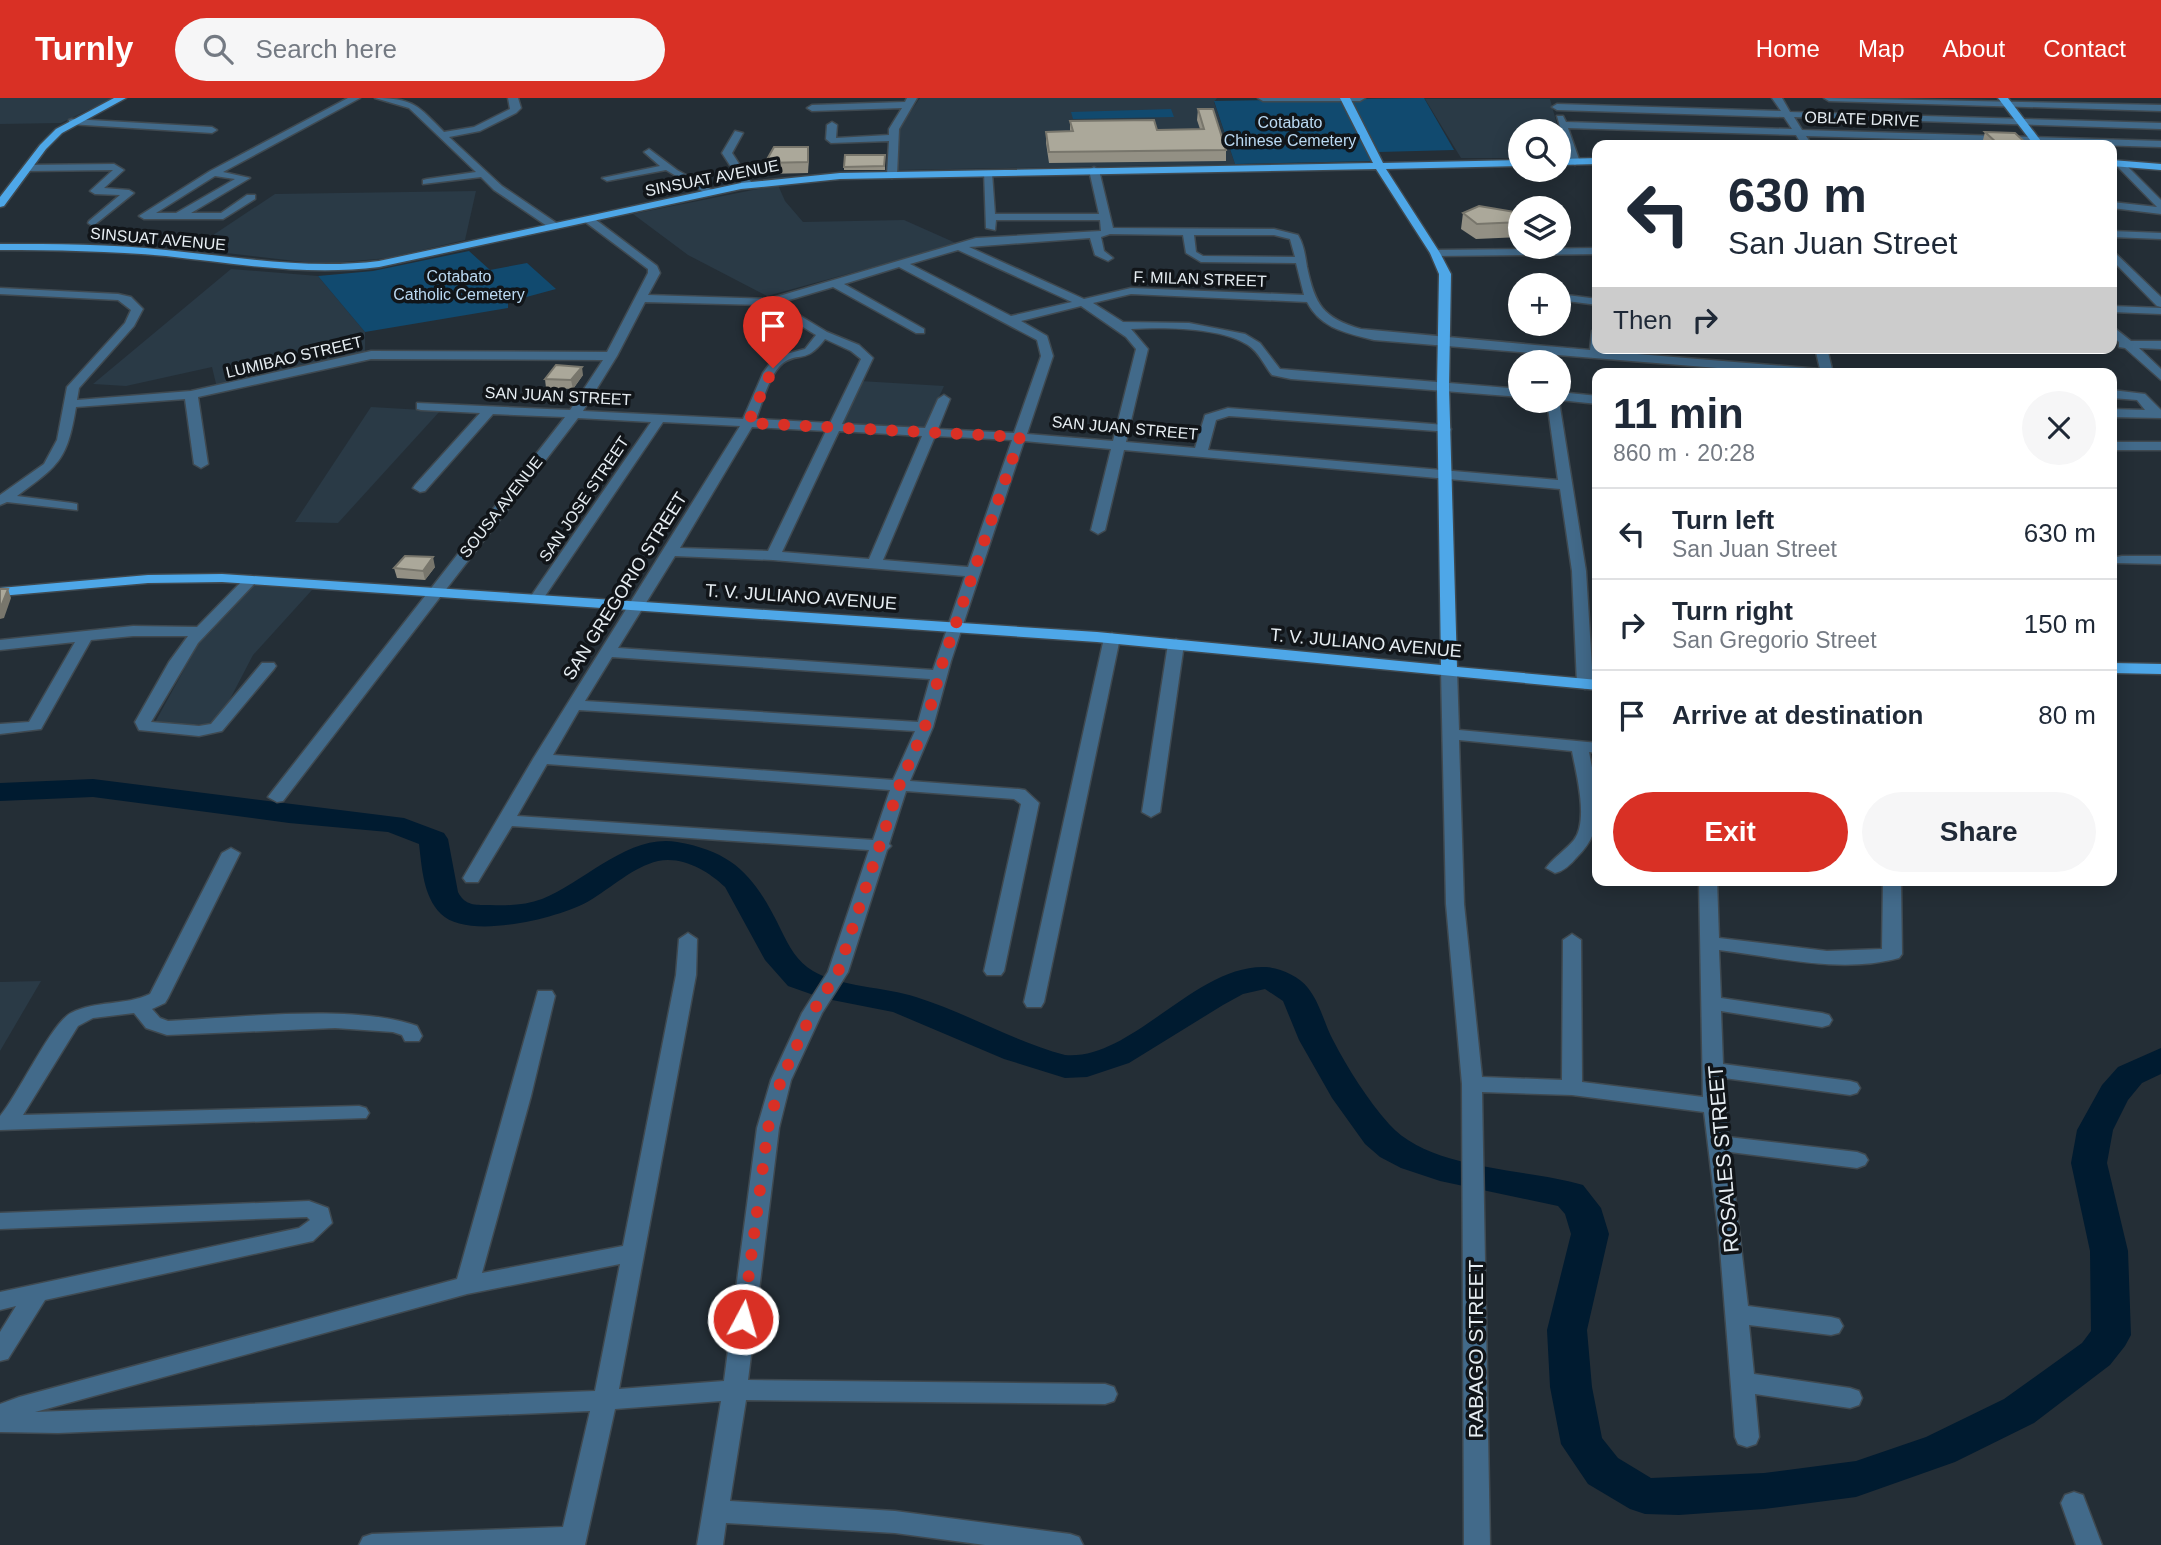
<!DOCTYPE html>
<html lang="en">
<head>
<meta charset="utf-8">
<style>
	body { margin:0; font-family:Helvetica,sans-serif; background:#f6f6f7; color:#1f2937; height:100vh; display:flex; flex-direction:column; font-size:26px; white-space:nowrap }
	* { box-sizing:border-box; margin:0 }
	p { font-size:23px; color:#747a83 }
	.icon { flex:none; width:38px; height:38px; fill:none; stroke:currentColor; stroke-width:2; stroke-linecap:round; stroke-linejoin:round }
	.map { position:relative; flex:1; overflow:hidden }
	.drawer { position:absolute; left:1592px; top:270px; width:525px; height:518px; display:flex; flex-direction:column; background:#fff; border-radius:14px; box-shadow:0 4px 18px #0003 }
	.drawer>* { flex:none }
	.top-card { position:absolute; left:1592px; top:42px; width:525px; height:214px; border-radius:14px; box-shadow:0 4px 18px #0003; background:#fff; color:#1f2937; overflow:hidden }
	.buttons { position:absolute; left:1508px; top:21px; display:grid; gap:14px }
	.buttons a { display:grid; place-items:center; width:63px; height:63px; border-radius:50%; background:#fff; box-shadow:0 4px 18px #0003; font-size:35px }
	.pin { position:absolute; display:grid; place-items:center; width:60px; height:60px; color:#fff; margin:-72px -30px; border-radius:50% 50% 50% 0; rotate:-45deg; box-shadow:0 0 7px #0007 }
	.pin .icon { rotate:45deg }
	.me { position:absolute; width:77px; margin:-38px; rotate:6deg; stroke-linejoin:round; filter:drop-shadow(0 0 5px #0008) }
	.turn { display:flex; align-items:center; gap:24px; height:147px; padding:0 21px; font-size:32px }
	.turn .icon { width:91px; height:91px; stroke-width:2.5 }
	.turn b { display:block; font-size:49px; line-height:60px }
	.then { display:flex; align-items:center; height:66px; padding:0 21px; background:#0003; gap:14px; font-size:26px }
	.round { display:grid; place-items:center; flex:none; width:74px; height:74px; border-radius:37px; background:#f6f6f7 }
	.head { display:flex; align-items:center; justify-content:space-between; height:119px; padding:0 21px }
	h1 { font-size:42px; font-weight:600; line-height:52px }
	.button { display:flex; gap:14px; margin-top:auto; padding:14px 21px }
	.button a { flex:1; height:80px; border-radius:42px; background:#d93025; color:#fff; font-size:28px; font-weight:600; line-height:80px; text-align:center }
	.button a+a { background:#f6f6f7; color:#1f2937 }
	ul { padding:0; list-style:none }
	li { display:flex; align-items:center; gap:21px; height:91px; padding:0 21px; border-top:2px solid #e0e1e3 }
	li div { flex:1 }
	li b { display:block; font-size:26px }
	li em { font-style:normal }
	header { display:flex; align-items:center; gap:42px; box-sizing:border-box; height:98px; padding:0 35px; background:#d93025; color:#fff }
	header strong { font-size:33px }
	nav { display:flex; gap:38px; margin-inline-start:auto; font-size:24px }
	.search { width:490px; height:63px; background:#f6f6f7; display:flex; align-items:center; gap:18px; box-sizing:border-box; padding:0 24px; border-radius:38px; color:#747a83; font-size:26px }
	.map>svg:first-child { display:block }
	.built { fill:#2a3a46 }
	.green { fill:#114a6f }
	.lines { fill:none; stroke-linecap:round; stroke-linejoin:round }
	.river { fill:#001b30; fill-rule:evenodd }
	.minor-casing { stroke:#3f4950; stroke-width:3 }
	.major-casing { stroke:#3f4950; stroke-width:3 }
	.minor { fill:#426a8a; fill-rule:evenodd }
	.major { fill:#4ea7e8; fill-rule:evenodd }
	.wall { fill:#939084 }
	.shaded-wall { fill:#78766c }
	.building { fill:#aba89a; stroke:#78766c; stroke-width:2 }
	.route { stroke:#d93025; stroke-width:12; stroke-dasharray:0 21.6 }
	.labels { text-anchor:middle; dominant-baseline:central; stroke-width:7; stroke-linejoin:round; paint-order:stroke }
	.far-street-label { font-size:16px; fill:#e6edf2; stroke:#111519 }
	.far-park-label { font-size:16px; fill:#bbdaf3; stroke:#111519 }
	.street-label { font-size:18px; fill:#e6edf2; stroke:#111519 }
	.near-street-label { font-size:21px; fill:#e6edf2; stroke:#111519 }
</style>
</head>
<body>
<header>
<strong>Turnly</strong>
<div class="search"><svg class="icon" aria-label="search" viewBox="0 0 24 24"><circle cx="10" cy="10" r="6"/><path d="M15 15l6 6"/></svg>Search here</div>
<nav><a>Home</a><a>Map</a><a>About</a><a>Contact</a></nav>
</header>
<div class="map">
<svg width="2161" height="1447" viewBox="0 0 2161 1447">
	<rect width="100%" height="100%" fill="#242e36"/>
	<g class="built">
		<path d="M0,0h113l-52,25 -61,1z"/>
		<path d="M920,0h297l-3,4 21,62 -337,6 2,-43z"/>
		<path d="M1425,1h125l16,58h-7v-26h-38v27h-60z"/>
		<path d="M778,87l7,16 18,21 101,-2 54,24 -191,52 -79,-41 -55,-41z"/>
		<path d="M476,93l-11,49 -77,18 -67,6 -129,-15 83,-55z"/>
		<path d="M231,171l87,7 47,56v22l-148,34 -5,-21 -86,19 -33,-2z"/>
		<path d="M860,283l84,5 -20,44 -87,-5z"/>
		<path d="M371,309l69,4 -102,112 -43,-1z"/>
		<path d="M251,487l61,5 -59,65 -36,69 -64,2 50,-91z"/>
		<path d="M41,883l-41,70v-69z"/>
	</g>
	<g class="green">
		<path d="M1424,0l30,52 -75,2 -28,-53z"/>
		<path d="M1339,1l33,62 -137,3 -21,-63z"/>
		<path d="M1171,11l3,8 -101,2 -2,-7z"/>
		<path d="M469,153l21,19 37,-7 29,26 -48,13v6l-143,24 -47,-56 55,-5z"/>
	</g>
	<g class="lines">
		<path class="river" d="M93,681l311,39 40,15 4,6 10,53c7,14 18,13 32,13 17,1 36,0 52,-6 43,-17 86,-65 135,-57 59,10 79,37 104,88 8,16 16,32 32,41 26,16 73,16 103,26 51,16 97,44 149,58 67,6 130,-91 201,-88 14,1 33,9 42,21 12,15 16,35 25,52 15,29 34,59 56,84 42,47 137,44 194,61l18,23 8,26 -22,96 5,57 10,51 16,20 33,20 113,-5 92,-12 70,-24 78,-38 78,-56 9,-12 -1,-80 -19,-88 6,-33 25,-45 16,-18 43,-19v26l-19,9 -14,17 -15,30 -6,33 21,88 3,84 -6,11 -15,19 -76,58 -79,39 -99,35 -92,12 -85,6 -34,-1 -15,-5 -42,-25 -27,-40 -11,-57 -3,-57 24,-96 -6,-20 -7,-8 -118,-25 -39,-13 -21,-11 -15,-13 -33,-46 -33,-58 -16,-39 -18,-12 -22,5 -20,11 -94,58 -42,14 -22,1 -61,-19 -111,-47 -71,-14 -34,-12 -23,-26 -40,-73c-17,-16 -42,-31 -67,-26 -25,6 -47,27 -69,40 -29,17 -121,40 -148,13 -18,-18 -19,-46 -22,-70l-31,-12 -99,-9 -196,-26 -93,4v-18z"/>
		<defs>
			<g id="minor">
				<path d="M348,0h12l-137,74 27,6 -59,35h30l26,-18h8v4l-32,20h-79l-5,-3 71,-45zM215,78l20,3 -59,34h-20z"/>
				<path d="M375,0c39,0 43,8 69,34l30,-5 36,-18 -2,-11h10l3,10 -5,5 -36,18 -31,6 53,49 56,38v4h-8l-56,-38 -13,-13 -58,7v-4l4,-1 49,-7 -67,-64z"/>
				<path d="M907,0h10l-18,31 -2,46 -5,3 -5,-3 2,-34 -58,2 -5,-4 1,-14 5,-3 5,3 -1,13 53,-3v-6l13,-21 -90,3 -5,-3 5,-3 93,-3z"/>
				<path d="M1258,0h107l-5,3h-97z"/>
				<path d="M1772,0h10l8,14 371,11v6l-367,-12 8,13 359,11v6l-355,-11 6,9h-10l-6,-10 -228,-7 12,34 -5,3 -5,-3 -13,-46h6l3,6 226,7 -8,-12 -227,-7 -5,-3 5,-3 224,7z"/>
				<path d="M1824,0l337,7v6l-332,-10z"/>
				<path d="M72,21l140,8 5,3 -5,3 -143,-9v-4z"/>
				<path d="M735,33l8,2 -11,20 21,32 -1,2h-8l-22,-34z"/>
				<path d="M649,51l28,21 39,22 -9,2 -41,-24 -59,11 -5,-3 58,-12 -16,-14z"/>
				<path d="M2117,64h6l38,38v14l-49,-6v-6l45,5 -40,-41z"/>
				<path d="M114,66l10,6 -20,18 25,2 5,3 -41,33 -5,-3 1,-2 31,-26 -25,-1 -5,-3 23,-21 -85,1 -5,-3 5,-3z"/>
				<path d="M1094,69l5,3 14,58 161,1 24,6c6,10 7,20 9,32 8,38 16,51 54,62l229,21 2,-19 6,-3v20h4l-1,3 219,18 -5,-21h12l6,25h-54l-405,-33c-27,-7 -53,-11 -67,-38l-176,-8 -38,9 30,19 66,1 56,11 15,9 20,26 241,20v8l-230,-18 -19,-4c-8,-10 -13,-23 -24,-30 -27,-18 -85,-18 -117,-16l17,20 -22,93 69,6 10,-33 23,-7 217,17 6,4 -1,3 -221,-16 -13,4 -8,30 350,30 -11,-79h12l27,170 7,113 -8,5 -8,-5 -5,-113 -12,-82 -436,-39 -19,80 -7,4 -7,-4 20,-81 -87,-8 -73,220 -18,66 -23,54 109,8 6,1 14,13 -35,168 -3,4h-14l-3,-4 37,-167 -7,-5 -108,-8 -17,53 2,2 -4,4 -39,122 -26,41 -31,67 -12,48 -31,252 357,4 9,3 3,7 -3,7 -9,3 -359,-4 -16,101 165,10 175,23 9,3 4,8h-98l-90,-12 -169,-10 -3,22h-26l24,-144 -106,8 -30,136h-226l4,-8 9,-3 191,-7 27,-116 -532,22 -58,-1v-28l19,-7 438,-118 81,-288h14l3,5 -24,100 -49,177 141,-27 53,-271 3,-36 9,-6 9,6 -1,36 -77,414 105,-8 33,-253 14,-48 31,-67 26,-41 41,-122 -357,-24 -34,56h-12l-3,-4 70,-119 207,-333 -77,-4 -122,180 -5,1 -7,-4 122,-177 -73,-4 -295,383 -6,1 -9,-5 3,-4 294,-376 -72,-3 -68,77 -5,1 -7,-4 2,-3 65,-72 -59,-3 -4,-1v-6l153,7 33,-50 -232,-1 -173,38 10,67 -7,4 -7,-4 -9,-65 -109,8c-9,54 -17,58 -59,89l55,7 5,1v6l-70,-8 -7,3v-10l44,-31 13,-24 10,-53 58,-64 6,-13 -13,-10 -118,-6v-6l118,6 13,3 12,12 -9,17 -55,62 -2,12 114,-9 180,-40 236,1 41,-79v-4l-64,-48v-4h8l65,49 3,7 -12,22 121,4 207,-61 125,-7 -1,-11h-104l-1,10 -9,-2 -2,-57 8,2 3,41h104l-10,-44zM1110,136l73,1 3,18 15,9 95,1 8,32 -173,-7 -47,11 -115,-52 121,-9 5,17 13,6 5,-3 -9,-7 -3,-14zM1194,137h80l16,4 5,18 -92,-1 -7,-4zM958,152l114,52 -61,14 -101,-52zM899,169l138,73 4,16 -27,77 -76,-4 12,-30 -6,-4 -6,4 -13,29 -83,-4 31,-66 -14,-13 -32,-13 -48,-29 54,-16 83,46h8v-4l-80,-45zM645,204l122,3 49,30 -11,14 -30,8 -12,16 -20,46 -160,-8 34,-55zM1081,208l45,31 10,12 -23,92 -86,-7 26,-78 -6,-20 -26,-15zM825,241l26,12 10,8 -31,64 -74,-4c6,-15 13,-45 27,-56 17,-12 22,2 42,-24zM752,329l74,4 -58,120 -88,-3zM839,333l83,5 -53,123 -87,-7zM935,338l77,4 -44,127 -85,-7zM675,458l98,4 192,16 -32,94 -315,-22zM612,559l318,22 -12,43 -333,-21zM579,612l336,21 -22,49 -340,-25zM547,666l343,26 -17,50 -356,-24zM620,1166l-25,127 -560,21 432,-118z"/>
				<path d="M2112,133l49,2v6l-49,-2z"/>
				<path d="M1598,150v6l-163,2 -5,-3 5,-3z"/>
				<path d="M2112,152l49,47v10l-4,-1 -45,-46z"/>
				<path d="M1526,183l5,4 -10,1 1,-4z"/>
				<path d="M1559,196l39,5v6l-39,-5z"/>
				<path d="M2112,208l49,2v6l-49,-2z"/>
				<path d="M2112,228l19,15h30v8l-22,-1 22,21v11l-36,-32 -6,-1v-5l-7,-6z"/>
				<path d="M2112,292l33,4 16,16v8l-49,-1v-8l33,1 -8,-10 -25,-2z"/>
				<path d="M1559,294l39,4v8l-39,-4z"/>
				<rect x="2112" y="344" width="49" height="8"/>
				<path d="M2122,458h39v8l-44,-1 -2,-3 2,-3z"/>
				<path d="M251,478l7,4 -60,63 -47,79 48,4 12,-2 51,-61h12l2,3 -2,3 -52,62 -23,5 -60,-6 -4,-8 34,-60 19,-26h-55l-42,4 -50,89 -41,5v-10l29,-2 46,-80 -75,8v-10l133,-14 64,1 49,-50z"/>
				<path d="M1112,535l8,5 -76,364 -3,5h-14l-3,-5 80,-364z"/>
				<path d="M1176,541l8,5 -24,168 -9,5 -9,-5 26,-168z"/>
				<path d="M1449,567l8,5 2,60 139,13v10l-9,-1c7,39 20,74 -12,105 -6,7 -13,14 -22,16l-9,-5c8,-11 20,-18 28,-28 15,-20 2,-67 -2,-89l-113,-11 5,164 18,173 80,3 1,-140 9,-6 9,6 1,142 121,15 -4,-217h18l2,58 108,13 55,-2 1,-66 2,-3h14l2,3 1,71 -3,4c-58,16 -122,-1 -180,-8l2,48 101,15 7,2 3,5 -3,5 -7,2 -101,-16 2,53 127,17 7,2 3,5 -3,5 -7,2 -126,-17 4,59 129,15 8,3 3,5 -3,5 -8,3 -127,-16 18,154 83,11 8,2 4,7 -4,7 -8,2 -82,-10 5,49 96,14 9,3 3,7 -3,7 -9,3 -95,-14 4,43 -3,7 -9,3 -9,-3 -3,-7 -16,-201 -15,-124 -132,-17 -90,-3 8,453h-26l-2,-461 -16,-180 -5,-234z"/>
				<path d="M231,750l9,5 -72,145 -3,5 -13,6 8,9 8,3c69,-3 186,-18 249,5l5,10 -3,5h-14l-3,-6 -9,-3 -58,-4 -168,7 -21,-7 -12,-15 -41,5 -15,8 -55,89 336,-9 7,2 3,5 -3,5 -366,12v-14c18,-21 52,-94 71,-103 25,-13 54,-7 79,-19l72,-141z"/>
				<path d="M309,1103l19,7 4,15 -19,18 -268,59 -37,59 -8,2v-29l16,-26 -16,4v-18l299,-64 11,-8 -3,-3 -307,12v-16z"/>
				<path d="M2074,1394l9,3 19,50h-26l-15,-42 4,-8z"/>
			</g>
			<g id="major">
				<path d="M114,0h12l-64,35 -16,16 -42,57 -4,1v-10l40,-52 16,-16z"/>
				<path d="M1340,0h10l33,65 138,-3v6l-135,3 54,84 11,21 -2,113 8,280 141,13v10l-501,-48 -875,-60 -74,1 -148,13v-8l148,-13 74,-1 875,58 344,33 -4,-278 2,-113 -9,-21 -54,-84 -536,10 -99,10 -362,78c-72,9 -141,-3 -213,-11 -55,-5 -111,-6 -166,-6v-6c55,0 111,0 166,6 72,7 141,20 213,11l362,-78 99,-10 533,-10z"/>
				<path d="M1998,0h10l36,47h-10z"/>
				<path d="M1598,60v6l-39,1v-6z"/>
				<path d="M2112,62l49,4v6l-49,-4z"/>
				<path d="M2112,565l49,1v10l-49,-1z"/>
			</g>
		</defs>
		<use href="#minor" class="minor-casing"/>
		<use href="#major" class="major-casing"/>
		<use href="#minor" class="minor"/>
		<use href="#major" class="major"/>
	</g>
	<g class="wall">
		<path d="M1198,11l28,41v11l-177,2 -3,-20v-11l24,-1v-10l87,9 43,-1 -3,-9z"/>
		<path d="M1985,34l43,13h-45l-1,-1z"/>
		<path d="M885,57v15h-41v-3z"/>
		<path d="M809,60l-1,15 -42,1 -1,-11z"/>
		<path d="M1463,115h58v24l-45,2 -15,-10z"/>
		<path d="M583,277l-10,14 -27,-1 -1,-9z"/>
		<path d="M435,469l-10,13 -28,-2 -3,-10z"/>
	</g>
	<g class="shaded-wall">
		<path d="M582,269l1,8 -10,14 -2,-9z"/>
		<path d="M433,459l2,10 -10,13 -2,-9z"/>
		<path d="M8,491l3,9 -7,20 -4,1v-10z"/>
	</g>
	<g class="building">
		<path d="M1198,11h15l13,41 -177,2 -3,-20 27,-1 -3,-10 84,-1 3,10 47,-1z"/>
		<path d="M1985,34l30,1 13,12h-29z"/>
		<path d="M774,49h34v15l-43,1z"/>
		<path d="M845,57h40l-1,11 -40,1z"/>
		<path d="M1479,108l42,7v9l-44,2 -14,-11z"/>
		<path d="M556,267l26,2 -11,13 -26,-1z"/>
		<path d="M405,458l28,1 -10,14 -29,-3z"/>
		<path d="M0,491h8l-8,20z"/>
	</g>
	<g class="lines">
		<path class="route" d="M743,1221l25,-191 13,-48 31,-67 26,-41 62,-188 25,-57 18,-66 77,-224 -272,-14 25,-55"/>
	</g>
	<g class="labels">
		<g class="far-street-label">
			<text transform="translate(1862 21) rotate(2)">OBLATE DRIVE</text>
			<text transform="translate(712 80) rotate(-11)">SINSUAT AVENUE</text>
			<text transform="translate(158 141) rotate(5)">SINSUAT AVENUE</text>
			<text transform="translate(1200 181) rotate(2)">F. MILAN STREET</text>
			<text transform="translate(294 259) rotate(-13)">LUMIBAO STREET</text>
			<text transform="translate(558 298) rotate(3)">SAN JUAN STREET</text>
			<text transform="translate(1125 330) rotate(5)">SAN JUAN STREET</text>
			<text transform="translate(584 401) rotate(-56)">SAN JOSE STREET</text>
			<text transform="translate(501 409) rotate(-52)">SOUSA AVENUE</text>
		</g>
		<g class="far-park-label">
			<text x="1290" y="24">Cotabato<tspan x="1290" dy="18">Chinese Cemetery</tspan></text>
			<text x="459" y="178">Cotabato<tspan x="459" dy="18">Catholic Cemetery</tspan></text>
		</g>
		<g class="street-label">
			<text transform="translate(625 488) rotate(-58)">SAN GREGORIO STREET</text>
			<text transform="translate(801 499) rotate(4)">T. V. JULIANO AVENUE</text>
			<text transform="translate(1366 545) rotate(5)">T. V. JULIANO AVENUE</text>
		</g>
		<g class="near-street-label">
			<text transform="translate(1723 1061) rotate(-95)">ROSALES STREET</text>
			<text transform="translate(1475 1251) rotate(-90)">RABAGO STREET</text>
		</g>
	</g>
</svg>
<div class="buttons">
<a><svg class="icon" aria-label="search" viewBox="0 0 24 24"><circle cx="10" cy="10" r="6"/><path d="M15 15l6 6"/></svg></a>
<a><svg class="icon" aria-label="layers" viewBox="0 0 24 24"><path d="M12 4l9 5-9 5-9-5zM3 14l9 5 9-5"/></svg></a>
<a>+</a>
<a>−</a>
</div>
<div class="pin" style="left:773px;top:270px;background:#d93025"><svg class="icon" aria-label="arrive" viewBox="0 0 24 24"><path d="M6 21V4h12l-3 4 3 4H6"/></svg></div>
<svg class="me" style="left:743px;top:1221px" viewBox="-20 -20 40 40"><circle r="17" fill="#d93025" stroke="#fff" stroke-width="3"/><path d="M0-11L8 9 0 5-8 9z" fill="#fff"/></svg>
<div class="top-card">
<div class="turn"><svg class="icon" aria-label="left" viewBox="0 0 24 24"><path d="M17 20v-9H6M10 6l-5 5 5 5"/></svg><div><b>630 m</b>San Juan Street</div></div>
<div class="then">Then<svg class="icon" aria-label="right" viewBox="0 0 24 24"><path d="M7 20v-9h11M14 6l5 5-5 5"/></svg></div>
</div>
<section class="drawer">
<div class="head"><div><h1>11 min</h1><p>860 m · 20:28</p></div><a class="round"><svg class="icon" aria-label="close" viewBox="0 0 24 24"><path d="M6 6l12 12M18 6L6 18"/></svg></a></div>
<ul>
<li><svg class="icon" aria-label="left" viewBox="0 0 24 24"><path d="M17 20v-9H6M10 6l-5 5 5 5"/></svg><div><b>Turn left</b><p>San Juan Street</p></div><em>630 m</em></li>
<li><svg class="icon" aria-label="right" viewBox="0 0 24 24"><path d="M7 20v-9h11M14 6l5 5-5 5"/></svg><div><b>Turn right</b><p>San Gregorio Street</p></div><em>150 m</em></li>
<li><svg class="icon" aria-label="arrive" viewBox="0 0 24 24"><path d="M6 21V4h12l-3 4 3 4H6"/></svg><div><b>Arrive at destination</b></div><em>80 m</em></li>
</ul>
<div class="button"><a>Exit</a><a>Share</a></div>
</section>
</div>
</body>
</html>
